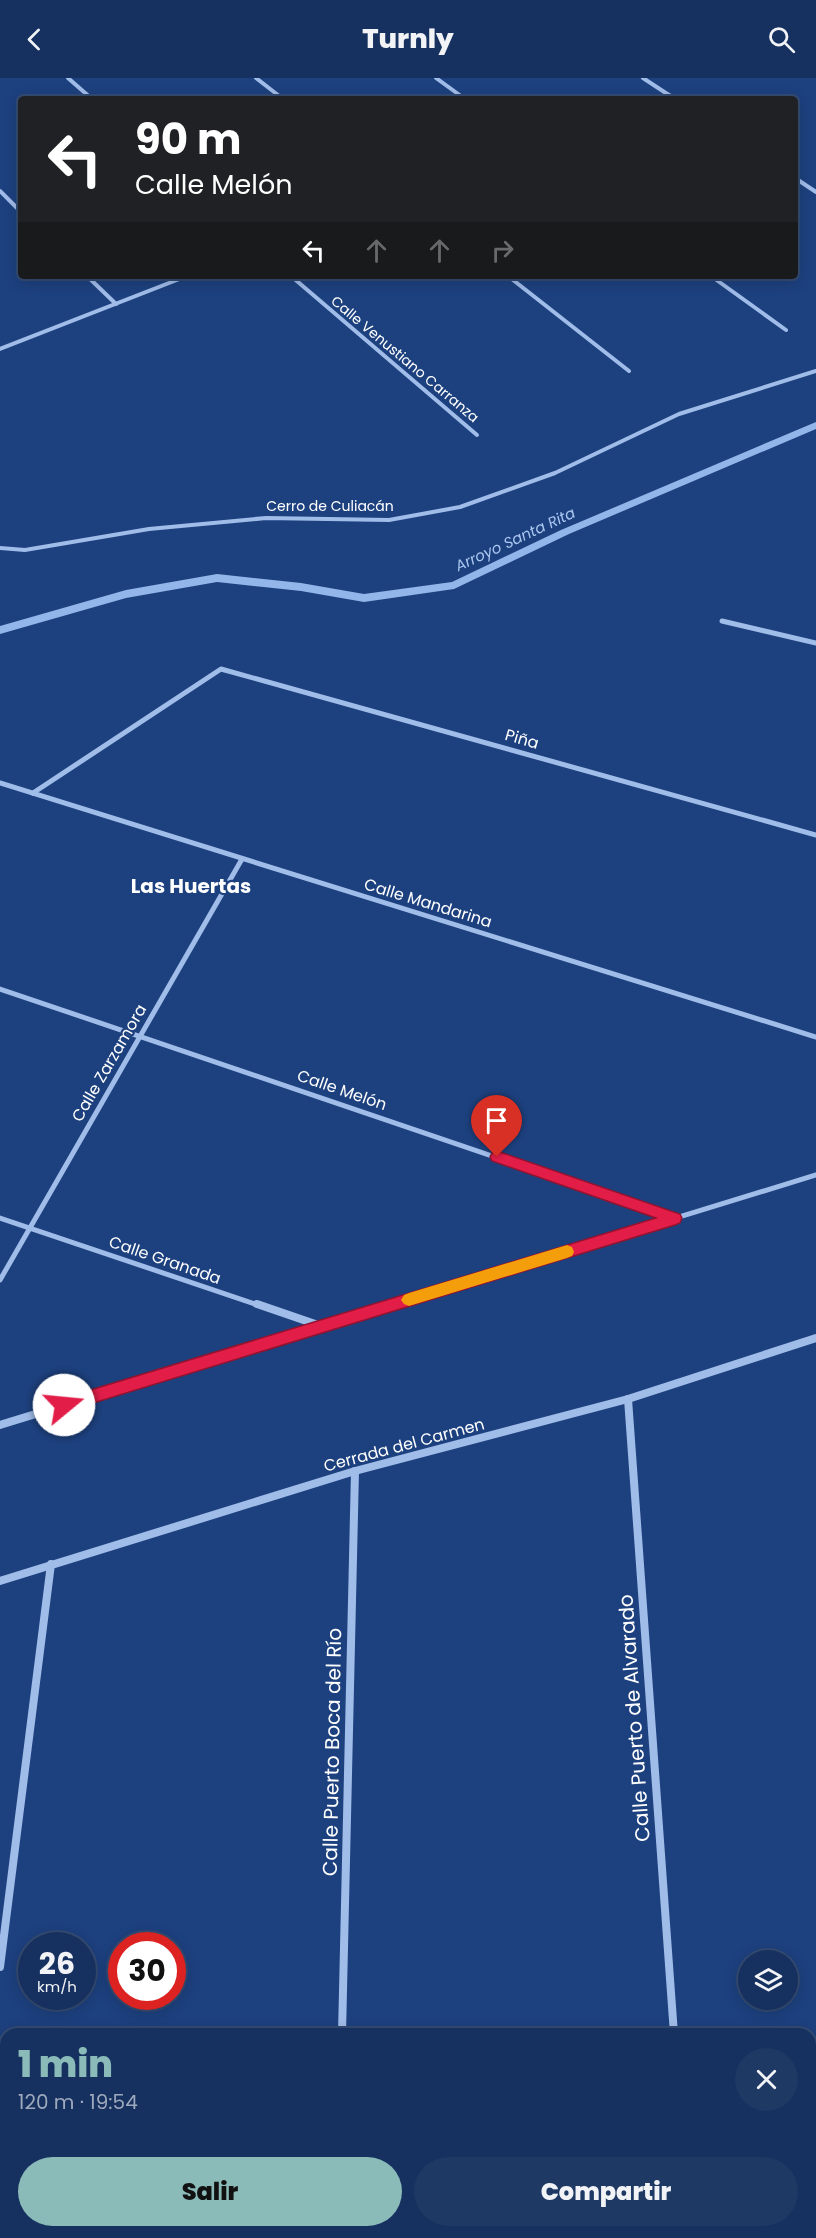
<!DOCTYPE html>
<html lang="es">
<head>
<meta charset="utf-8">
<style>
	body { margin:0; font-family:Poppins,sans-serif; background:#1f3965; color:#f1f3f6; height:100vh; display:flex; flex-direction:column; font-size:22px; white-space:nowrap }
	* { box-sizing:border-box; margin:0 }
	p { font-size:20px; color:#9ea9bd }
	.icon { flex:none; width:33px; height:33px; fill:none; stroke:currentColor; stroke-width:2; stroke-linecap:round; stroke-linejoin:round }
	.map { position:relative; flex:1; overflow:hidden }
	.drawer { position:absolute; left:0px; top:1950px; width:816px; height:210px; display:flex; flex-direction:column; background:#16315f; border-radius:18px 18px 0 0; box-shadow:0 3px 15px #0003,0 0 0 2px #354c74 }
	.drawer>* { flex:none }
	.top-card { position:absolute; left:18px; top:18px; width:780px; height:183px; border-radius:6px; box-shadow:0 3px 15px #0003,0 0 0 2px #354c74; background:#202124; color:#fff; overflow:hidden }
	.buttons { position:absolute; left:738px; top:1872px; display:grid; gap:12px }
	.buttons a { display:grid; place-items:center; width:60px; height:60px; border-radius:50%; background:#16315f; box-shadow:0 3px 15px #0003,0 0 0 2px #354c74; font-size:30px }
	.speed { position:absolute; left:18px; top:1854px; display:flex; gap:12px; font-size:30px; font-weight:700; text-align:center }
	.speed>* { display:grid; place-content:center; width:78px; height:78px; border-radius:50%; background:#16315f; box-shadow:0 3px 15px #0003,0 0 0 2px #354c74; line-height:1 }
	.speed small { font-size:15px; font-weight:400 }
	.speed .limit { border:9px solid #d22; background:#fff; color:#111 }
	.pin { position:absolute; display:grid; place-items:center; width:51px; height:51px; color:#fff; margin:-62px -26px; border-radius:50% 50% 50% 0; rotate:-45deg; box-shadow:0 0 6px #0007 }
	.pin .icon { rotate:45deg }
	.me { position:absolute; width:66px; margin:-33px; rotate:73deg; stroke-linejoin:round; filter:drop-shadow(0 0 4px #0008) }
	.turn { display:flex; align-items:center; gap:21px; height:126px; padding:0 18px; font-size:27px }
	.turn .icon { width:78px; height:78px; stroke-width:2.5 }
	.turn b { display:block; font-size:42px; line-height:51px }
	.lanes { display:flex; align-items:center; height:57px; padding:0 18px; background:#0003; justify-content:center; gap:30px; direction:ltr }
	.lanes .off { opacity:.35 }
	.round { display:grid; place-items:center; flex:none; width:63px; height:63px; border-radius:32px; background:#1f3965 }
	.overview { display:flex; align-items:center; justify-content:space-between; height:102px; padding:0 18px }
	h1 { font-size:36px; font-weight:800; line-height:45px; color:#8bbbb9 }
	.action { display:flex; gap:12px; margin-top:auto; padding:12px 18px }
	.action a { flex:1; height:69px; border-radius:36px; background:#8bbbb9; color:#111; font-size:24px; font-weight:800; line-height:69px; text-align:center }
	.action a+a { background:#1f3965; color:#f1f3f6 }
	header { display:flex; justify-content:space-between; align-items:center; height:78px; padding:0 18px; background:#16315f; font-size:27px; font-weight:800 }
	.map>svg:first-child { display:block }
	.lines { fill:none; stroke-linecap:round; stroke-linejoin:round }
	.stream { fill:#93b6ea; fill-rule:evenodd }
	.minor-far2 { stroke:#a0bce9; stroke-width:4 }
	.minor-far1 { stroke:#a0bce9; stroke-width:5 }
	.minor { stroke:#a0bce9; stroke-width:8 }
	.route { fill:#e11d48; stroke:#92132f; stroke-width:1.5 }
	.slow { fill:#f59e0b }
	.labels { text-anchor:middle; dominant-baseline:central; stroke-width:4.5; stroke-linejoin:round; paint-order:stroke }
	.far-street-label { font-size:14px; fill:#fff; stroke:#1d417f }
	.far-water-label { font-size:15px; font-style:italic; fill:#abc6f0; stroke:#1d417f }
	.street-label { font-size:16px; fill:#fff; stroke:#1d417f }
	.quarter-label { font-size:20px; font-weight:bold; fill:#fff; stroke:#1d417f }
	.near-street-label { font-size:20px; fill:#fff; stroke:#1d417f }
</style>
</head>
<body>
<header><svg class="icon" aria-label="back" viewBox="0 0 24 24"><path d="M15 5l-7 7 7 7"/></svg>Turnly<svg class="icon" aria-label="search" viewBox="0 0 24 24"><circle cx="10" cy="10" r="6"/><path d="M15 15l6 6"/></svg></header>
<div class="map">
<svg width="816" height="2160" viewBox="0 0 816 2160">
	<rect width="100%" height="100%" fill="#1d417f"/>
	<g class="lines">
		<path class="stream" d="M816,344v7l-247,105 -115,55 -90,13 -63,-11 -84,-9 -91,16 -126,36v-8l126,-36 91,-16 84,9 63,11 88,-12 109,-52z"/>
		<g class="minor-far2">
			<path d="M68,0l24,21"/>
			<path d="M256,0l27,21"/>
			<path d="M436,0l29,21"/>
			<path d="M643,0l32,21"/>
			<path d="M658,21l11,-4"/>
			<path d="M795,100l21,14"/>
			<path d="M0,113l21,21"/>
			<path d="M87,198l29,28"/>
			<path d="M291,198l186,159"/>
			<path d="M508,198l121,95"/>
			<path d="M711,198l75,54"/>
			<path d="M0,271l187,-73"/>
			<path d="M0,470l25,2 124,-21 117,-11 123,2 71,-13 95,-34 124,-59 137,-43"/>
		</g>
		<g class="minor-far1">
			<path d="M722,543l94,22"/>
			<path d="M0,705l816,254"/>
			<path d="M33,715l188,-124 595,166"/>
			<path d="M0,911l675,229"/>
			<path d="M0,1140l261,88"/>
			<path d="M0,1202l242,-421"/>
			<path d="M389,1228l427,-131"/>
		</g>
		<g class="minor">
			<path d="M257,1226l64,22"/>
			<path d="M628,1321l46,635"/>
			<path d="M0,1347l394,-121"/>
			<path d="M0,1503l355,-110 273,-72 188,-61"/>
			<path d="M0,1889l51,-403"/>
			<path d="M342,1956l13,-563"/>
			<path d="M338,2154v6"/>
			<path d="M688,2154v6"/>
		</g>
	</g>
	<path class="route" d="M497,1073l183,63 2,4 -2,5 -5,2 -611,187 -5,-2 -2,-5 2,-5 5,-2 592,-180 -164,-57 -2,-4 2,-4z"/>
	<path class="slow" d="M567,1167l5,2 2,5 -2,4 -5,2 -158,48 -5,-2 -3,-4 3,-5 5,-2z"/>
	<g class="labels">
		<g class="far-street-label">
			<text transform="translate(405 281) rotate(40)">Calle Venustiano Carranza</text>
			<text x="330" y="428">Cerro de Culiacán</text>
		</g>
		<g class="far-water-label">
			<text transform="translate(515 461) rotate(-25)">Arroyo Santa Rita</text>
		</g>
		<g class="street-label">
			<text transform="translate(522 661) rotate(16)">Piña</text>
			<text transform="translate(428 825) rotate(17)">Calle Mandarina</text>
			<text transform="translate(109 985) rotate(-60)">Calle Zarzamora</text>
			<text transform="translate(342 1012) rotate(19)">Calle Melón</text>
			<text transform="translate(165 1182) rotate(19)">Calle Granada</text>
			<text transform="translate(404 1367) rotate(-15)">Cerrada del Carmen</text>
		</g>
		<g class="quarter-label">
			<text x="191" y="808">Las Huertas</text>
		</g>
		<g class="near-street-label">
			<text transform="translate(634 1640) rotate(-94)">Calle Puerto de Alvarado</text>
			<text transform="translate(332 1674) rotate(-89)">Calle Puerto Boca del Río</text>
		</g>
	</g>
</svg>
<div class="buttons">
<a><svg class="icon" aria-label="layers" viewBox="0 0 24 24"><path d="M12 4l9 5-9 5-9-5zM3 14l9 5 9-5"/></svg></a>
</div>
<div class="speed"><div>26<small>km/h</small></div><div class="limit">30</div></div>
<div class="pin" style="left:497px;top:1079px;background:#d93025"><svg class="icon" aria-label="arrive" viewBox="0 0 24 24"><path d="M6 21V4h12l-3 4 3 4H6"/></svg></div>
<svg class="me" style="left:64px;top:1327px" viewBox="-20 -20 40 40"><circle r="19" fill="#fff"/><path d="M0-13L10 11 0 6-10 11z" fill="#e11d48"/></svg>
<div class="top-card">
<div class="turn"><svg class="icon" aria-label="left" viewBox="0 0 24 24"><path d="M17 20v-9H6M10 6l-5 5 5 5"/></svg><div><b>90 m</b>Calle Melón</div></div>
<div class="lanes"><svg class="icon" aria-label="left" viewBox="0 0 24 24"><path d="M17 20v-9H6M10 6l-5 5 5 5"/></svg><svg class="icon off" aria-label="ahead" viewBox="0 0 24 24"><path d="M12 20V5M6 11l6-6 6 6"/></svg><svg class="icon off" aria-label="ahead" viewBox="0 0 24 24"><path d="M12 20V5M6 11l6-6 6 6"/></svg><svg class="icon off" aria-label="right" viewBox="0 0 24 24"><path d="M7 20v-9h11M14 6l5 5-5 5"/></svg></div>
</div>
<section class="drawer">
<div class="overview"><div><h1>1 min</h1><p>120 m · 19:54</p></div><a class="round"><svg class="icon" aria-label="close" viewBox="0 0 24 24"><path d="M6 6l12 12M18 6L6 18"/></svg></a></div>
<div class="action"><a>Salir</a><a>Compartir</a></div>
</section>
</div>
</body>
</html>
